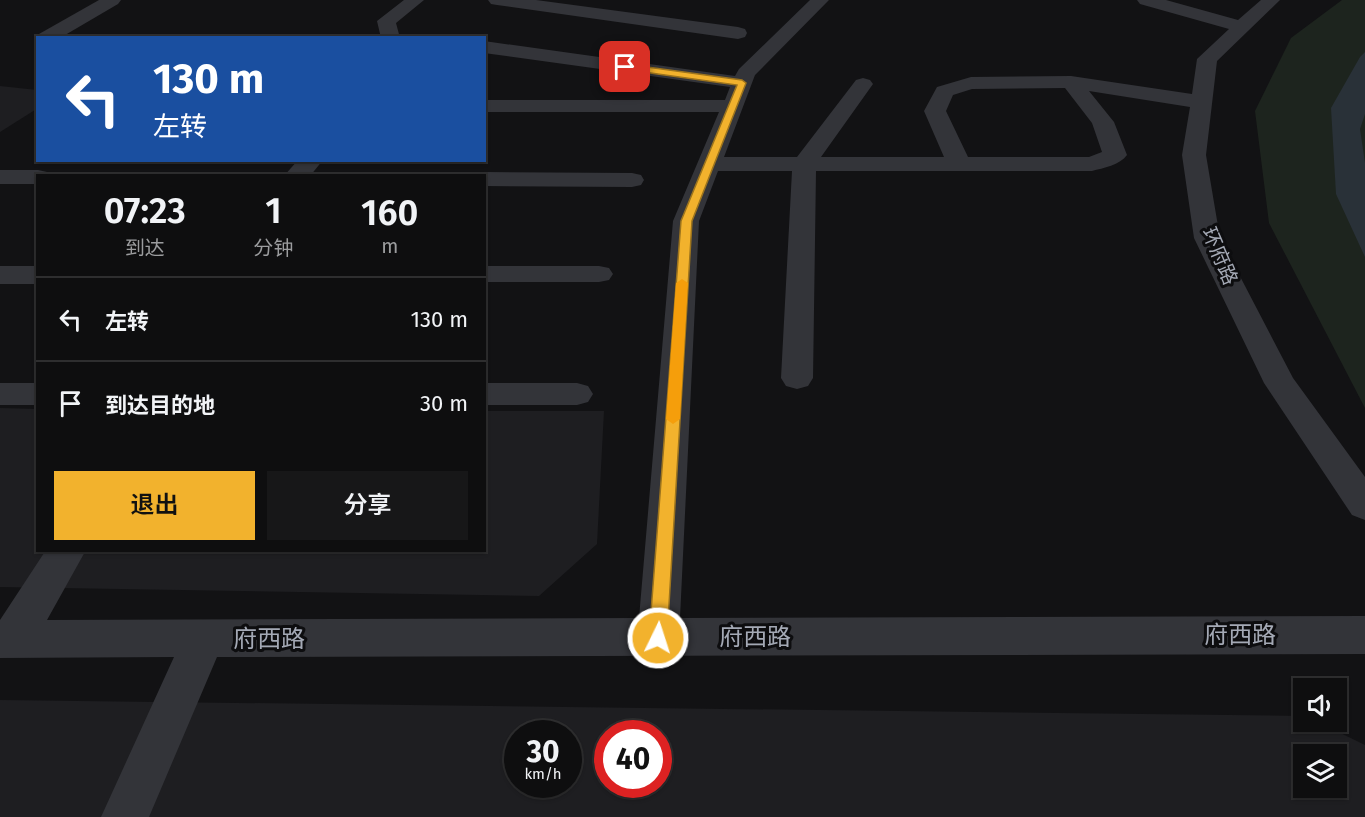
<!DOCTYPE html>
<html lang="zh">
<head>
<meta charset="utf-8">
<style>
	body { margin:0; font-family:"Fira Sans","Noto Sans SC",sans-serif; background:#171718; color:#f1f3f6; height:100vh; display:flex; flex-direction:column; font-size:22px; white-space:nowrap }
	* { box-sizing:border-box; margin:0 }
	p { font-size:20px; color:#9b9c9e }
	.icon { flex:none; width:33px; height:33px; fill:none; stroke:currentColor; stroke-width:2; stroke-linecap:round; stroke-linejoin:round }
	.map { position:relative; flex:1; overflow:hidden }
	.sheet { position:absolute; left:36px; top:174px; width:450px; height:378px; display:flex; flex-direction:column; background:#0e0e0f; border-radius:0px; box-shadow:0 2px 4px #0004,0 0 0 2px #2e2e2f }
	.sheet>* { flex:none }
	.banner { position:absolute; left:36px; top:36px; width:450px; height:126px; border-radius:0px; box-shadow:0 2px 4px #0004,0 0 0 2px #2e2e2f; background:#1a4fa0; color:#fff; overflow:hidden }
	.buttons { position:absolute; left:1293px; top:678px; display:grid; gap:12px }
	.buttons a { display:grid; place-items:center; width:54px; height:54px; border-radius:0px; background:#0e0e0f; box-shadow:0 2px 4px #0004,0 0 0 2px #2e2e2f; font-size:30px }
	.speed { position:absolute; left:504px; top:720px; display:flex; gap:12px; font-size:30px; font-weight:700; text-align:center }
	.speed>* { display:grid; place-content:center; width:78px; height:78px; border-radius:50%; background:#0e0e0f; box-shadow:0 2px 4px #0004,0 0 0 2px #2e2e2f; line-height:1 }
	.speed small { font-size:15px; font-weight:400 }
	.speed .limit { border:9px solid #d22; background:#fff; color:#111 }
	.pin { position:absolute; display:grid; place-items:center; width:51px; height:51px; color:#fff; margin:-26px; border-radius:12px; box-shadow:0 3px 9px #0006 }
	.me { position:absolute; width:66px; margin:-33px; rotate:4deg; stroke-linejoin:round; filter:drop-shadow(0 0 4px #0008) }
	.turn { display:flex; align-items:center; gap:21px; height:126px; padding:0 18px; font-size:27px }
	.turn .icon { width:78px; height:78px; stroke-width:2.5 }
	.turn b { display:block; font-size:42px; line-height:51px }
	.eta { display:flex; justify-content:space-evenly; align-items:center; height:102px; text-align:center }
	.eta b { font-size:36px; font-weight:600; line-height:42px }
	.primary-button { display:flex; gap:12px; margin-top:auto; padding:12px 18px }
	.primary-button a { flex:1; height:69px; border-radius:0px; background:#f2b22d; color:#111; font-size:24px; font-weight:600; line-height:69px; text-align:center }
	.primary-button a+a { background:#171718; color:#f1f3f6 }
	ul { padding:0; list-style:none }
	li { display:flex; align-items:center; gap:18px; height:84px; padding:0 18px; border-top:2px solid #2e2e2f }
	li div { flex:1 }
	li b { display:block; font-size:22px }
	li em { font-style:normal }
	.map>svg:first-child { display:block }
	.built { fill:#1e1e21; fill-rule:evenodd }
	.green { fill:#1d241e }
	.water { fill:#293138 }
	.lines { fill:none; stroke-linecap:round; stroke-linejoin:round }
	.minor { fill:#333439; fill-rule:evenodd }
	.route { fill:#f2b22d; stroke:#9d741d; stroke-width:1.5 }
	.slow { fill:#f59e0b }
	.labels { text-anchor:middle; dominant-baseline:central; stroke-width:6; stroke-linejoin:round; paint-order:stroke }
	.street-label { font-size:20px; fill:#a4a9b5; stroke:#0d0d0f }
	.near-street-label { font-size:24px; fill:#a4a9b5; stroke:#0d0d0f }
</style>
</head>
<body>
<div class="map">
<svg width="1365" height="817" viewBox="0 0 1365 817">
	<rect width="100%" height="100%" fill="#121214"/>
	<g class="built">
		<path d="M0,86l37,4 1,18 -38,24z"/>
		<path d="M0,408l37,1 1,141h446l1,-139h119l-7,133 -58,52 -539,-9z"/>
		<path d="M0,700l1303,16 1,6h14l47,23v72h-1365zM518,734h50v50h-50zM608,734h50v50h-50zM1304,754h32v34h-32z"/>
	</g>
	<path class="green" d="M1342,0h23v408l-96,-185 -14,-112 36,-73z"/>
	<path class="water" d="M1365,52v62l-5,15 5,34v94l-29,-63 -5,-86 29,-51z"/>
	<g class="lines">
		<g class="minor">
			<path d="M99,0h22l-3,4 -58,34h-24l3,-4z"/>
			<path d="M404,0h20l-28,23 4,15h-19l-4,-17z"/>
			<path d="M488,0h48l202,27 7,2 2,4 -2,4 -7,2 -241,-34 -6,-1z"/>
			<path d="M810,0h19l-74,75 -31,82h73l59,-77 7,-2 7,2 3,4 -52,73h123l-20,-46 13,-24 34,-10 100,-1 121,18 5,-35 32,-30 -89,-25 -3,-4h29l72,20 23,-20h19l-63,61 -11,94 14,83 73,140 72,99v43l-13,-5 -88,-132 -70,-145 -12,-83 8,-48 -101,-16 25,31 13,33c-7,10 -24,13 -35,16h-276l-3,207 -5,8 -11,3 -11,-3 -5,-8 11,-207h-74l-19,50 -19,397 685,-2v38l-1148,3 -68,160h-48l73,-160 -174,1v-38l46,-70h40l-39,70 592,-2 34,-397 46,-109h-235v-12h241l5,-13 -246,-34v-12l251,35 4,-7zM1065,88l27,35 10,29 -13,5h-121l-22,-46 7,-16 19,-6z"/>
			<path d="M298,160h25l-13,16h-26z"/>
			<path d="M0,170h38l9,2 2,4h-11v8h-38z"/>
			<path d="M484,172l148,1 9,2 3,5 -3,5 -9,2 -148,-1v-10h-10z"/>
			<rect x="0" y="266" width="38" height="18"/>
			<path d="M484,266h115l10,2 4,6 -4,6 -10,2h-115z"/>
			<rect x="0" y="383" width="38" height="22"/>
			<path d="M484,383h93l11,3 5,8 -5,8 -11,3h-93z"/>
		</g>
	</g>
	<path class="route" d="M625,64l117,16 4,3 -54,138 -25,417 -3,5 -6,2 -6,-2 -3,-5 32,-417 56,-136 -115,-16v-4z"/>
	<path class="slow" d="M682,279l6,4 -8,136 -7,5 -7,-5 10,-136z"/>
	<g class="labels">
		<g class="street-label">
			<text transform="translate(1220 256) rotate(67)">环府路</text>
		</g>
		<g class="near-street-label">
			<text x="1240" y="635">府西路</text>
			<text x="755" y="637">府西路</text>
			<text x="269" y="639">府西路</text>
		</g>
	</g>
</svg>
<div class="buttons">
<a><svg class="icon" aria-label="sound" viewBox="0 0 24 24"><path d="M4 9h4l5-4v14l-5-4H4zM17 9q2 3 0 6"/></svg></a>
<a><svg class="icon" aria-label="layers" viewBox="0 0 24 24"><path d="M12 4l9 5-9 5-9-5zM3 14l9 5 9-5"/></svg></a>
</div>
<div class="speed"><div>30<small>km/h</small></div><div class="limit">40</div></div>
<div class="pin" style="left:625px;top:67px;background:#d93025"><svg class="icon" aria-label="arrive" viewBox="0 0 24 24"><path d="M6 21V4h12l-3 4 3 4H6"/></svg></div>
<svg class="me" style="left:658px;top:638px" viewBox="-20 -20 40 40"><circle r="17" fill="#f2b22d" stroke="#fff" stroke-width="3"/><path d="M0-11L8 9 0 5-8 9z" fill="#fff"/></svg>
<div class="banner">
<div class="turn"><svg class="icon" aria-label="left" viewBox="0 0 24 24"><path d="M17 20v-9H6M10 6l-5 5 5 5"/></svg><div><b>130 m</b>左转</div></div>
</div>
<section class="sheet">
<div class="eta">
<div><b>07:23</b><p>到达</p></div>
<div><b>1</b><p>分钟</p></div>
<div><b>160</b><p>m</p></div>
</div>
<ul>
<li><svg class="icon" aria-label="left" viewBox="0 0 24 24"><path d="M17 20v-9H6M10 6l-5 5 5 5"/></svg><div><b>左转</b></div><em>130 m</em></li>
<li><svg class="icon" aria-label="arrive" viewBox="0 0 24 24"><path d="M6 21V4h12l-3 4 3 4H6"/></svg><div><b>到达目的地</b></div><em>30 m</em></li>
</ul>
<div class="primary-button"><a>退出</a><a>分享</a></div>
</section>
</div>
</body>
</html>
